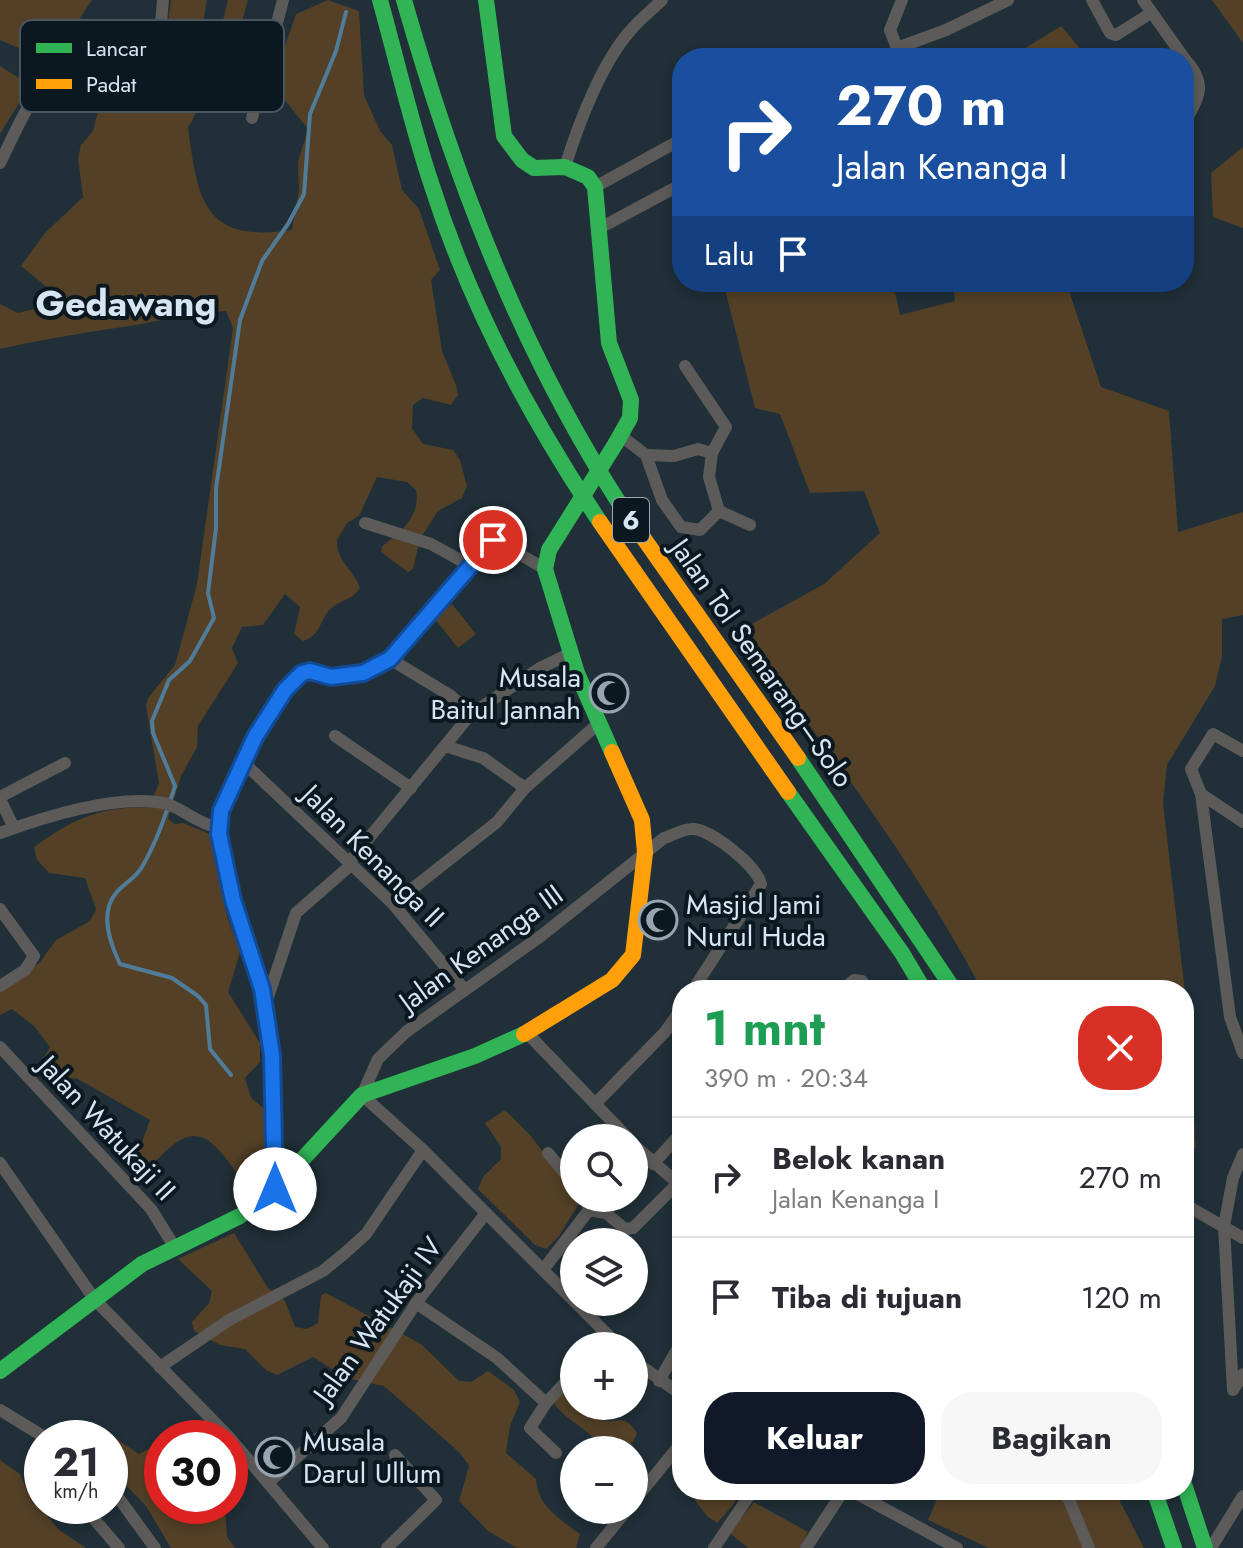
<!DOCTYPE html>
<html lang="id">
<head>
<meta charset="utf-8">
<style>
	body { margin:0; font-family:Jost,sans-serif; background:#f7f7f7; color:#2b2b33; height:100vh; display:flex; flex-direction:column; font-size:30px; white-space:nowrap }
	* { box-sizing:border-box; margin:0 }
	p { font-size:26px; color:#7c7c81 }
	.icon { flex:none; width:44px; height:44px; fill:none; stroke:currentColor; stroke-width:2; stroke-linecap:round; stroke-linejoin:round }
	.map { position:relative; flex:1; overflow:hidden }
	.side { position:absolute; left:672px; top:980px; width:522px; height:520px; display:flex; flex-direction:column; background:#fff; border-radius:32px; box-shadow:0 4px 12px #0003 }
	.side>* { flex:none }
	.banner { position:absolute; left:672px; top:48px; width:522px; height:244px; border-radius:32px; box-shadow:0 4px 12px #0003; background:#1a4fa0; color:#fff; overflow:hidden }
	.tools { position:absolute; left:560px; top:1124px; display:grid; gap:16px }
	.tools a { display:grid; place-items:center; width:88px; height:88px; border-radius:50%; background:#fff; box-shadow:0 4px 12px #0003; font-size:40px }
	.speed { position:absolute; left:24px; top:1420px; display:flex; gap:16px; font-size:40px; font-weight:700; text-align:center }
	.speed>* { display:grid; place-content:center; width:104px; height:104px; border-radius:50%; background:#fff; box-shadow:0 4px 12px #0003; line-height:1 }
	.speed small { font-size:20px; font-weight:400 }
	.speed .limit { border:12px solid #d22; background:#fff; color:#111 }
	.pin { position:absolute; display:grid; place-items:center; width:68px; height:68px; color:#fff; margin:-34px; border:4px solid #fff; border-radius:50%; box-shadow:0 2px 8px #0007 }
	.me { position:absolute; width:88px; margin:-44px; rotate:0deg; stroke-linejoin:round; filter:drop-shadow(0 0 6px #0008) }
	.turn { display:flex; align-items:center; gap:28px; height:168px; padding:0 32px; font-size:36px }
	.turn .icon { width:104px; height:104px; stroke-width:2.5 }
	.turn b { display:block; font-size:56px; line-height:68px }
	.then { display:flex; align-items:center; height:76px; padding:0 32px; background:#0003; gap:16px; font-size:30px }
	.round { display:grid; place-items:center; flex:none; width:84px; height:84px; border-radius:32px; background:#f7f7f7 }
	.overview { display:flex; align-items:center; justify-content:space-between; height:136px; padding:0 32px }
	h1 { font-size:48px; font-weight:700; line-height:60px; color:#1e9e55 }
	.action { display:flex; gap:16px; margin-top:auto; padding:16px 32px }
	.action a { flex:1; height:92px; border-radius:32px; background:#111827; color:#fff; font-size:32px; font-weight:700; line-height:92px; text-align:center }
	.action a+a { background:#f7f7f7; color:#2b2b33 }
	ul { padding:0; list-style:none }
	li { display:flex; align-items:center; gap:24px; height:120px; padding:0 32px; border-top:2px solid #e1e1e2 }
	li div { flex:1 }
	li b { display:block; font-size:30px }
	li em { font-style:normal }
	.map>svg:first-child { display:block }
	.green { fill:#534027 }
	.lines { fill:none; stroke-linecap:round; stroke-linejoin:round }
	.stream { stroke:#517c99; stroke-width:4 }
	.street { stroke:#5c5b5a; stroke-width:12 }
	.fast { stroke:#30b455; stroke-width:16 }
	.slow { stroke:#ff9f0a; stroke-width:16 }
	.fast-bridge { stroke:#30b455; stroke-width:16 }
	.route-casing { stroke:#114b97; stroke-width:20 }
	.route { stroke:#1a73e8; stroke-width:14 }
	.labels { text-anchor:middle; dominant-baseline:central; stroke-width:8; stroke-linejoin:round; paint-order:stroke }
	.shield { fill:#0c1820; stroke:#99a8b2; stroke-width:2 }
	.shield-label { font-size:26px; font-weight:bold; fill:#d5e5f1 }
	.street-label { font-size:28px; fill:#d5e5f1; stroke:#0c1820 }
	.poi-label { font-size:28px; fill:#d5e5f1; stroke:#0c1820; text-anchor:start }
	.district-label { font-size:36px; font-weight:bold; fill:#d5e5f1; stroke:#0c1820 }
	.key { fill:#0c1820; stroke:#48565f; stroke-width:2 }
	.key-label { font-size:22px; fill:#d5e5f1 }
</style>
</head>
<body>
<div class="map">
<svg width="1243" height="1548" viewBox="0 0 1243 1548">
	<rect width="100%" height="100%" fill="#202f38"/>
	<g class="green">
		<path d="M0,0h92l-27,40 -30,15 -35,-15z"/>
		<path d="M171,0h36l-5,29 18,3 8,-32h20c-5,18 -10,38 -22,53 -6,7 -15,6 -19,15 -10,19 -5,42 -19,59 10,75 16,116 104,103l7,-40 -1,-28 10,-33 -36,-45 24,-70 32,-14 31,11 5,84 16,36 12,14 10,45 17,19 21,61 -9,10 11,71 15,37 1,7 -7,10 -28,-7 -10,7 -1,23 11,16 30,6 7,10 7,26 -5,12 -24,13 -18,28 -7,30 -5,3 -27,-20 1,-6c19,-13 39,-31 34,-56l-9,-8 -30,-5 -18,39 -12,7 -10,17c-1,22 17,29 23,48 -8,12 -17,11 -27,19 -14,10 -10,28 -30,34l-9,-7 6,-27 -15,-13 -22,31 -21,2 -10,21 6,15 -40,63 -1,21 -16,29 -13,43 7,5 8,-1 27,11c12,33 10,88 32,112l-14,46 32,51v19l-15,16 6,20 16,13 1,27 -8,32 -23,4c-36,-55 -52,-46 -92,-1l-16,-11 12,-17 9,-25 -74,-42 -6,1 -7,12 -25,-23 12,-21 -16,-21 -22,-17 -12,6v-23l40,-30 16,-22 34,-19 6,-12 -11,-31 -36,-5 -12,-13 -3,-13c41,-29 65,-40 115,-40l10,-24 -13,-77 2,-8 27,-33 22,-81 36,-256 -7,-17c-38,1 -72,12 -110,17 -40,6 -76,12 -116,21v-45l18,9 39,-10 2,-6 -38,-31 24,-33 38,-36 -5,-39 3,-13 12,-14 6,-23 39,-18 26,-1 -1,-34z"/>
		<path d="M1212,0h31v43z"/>
		<path d="M1061,26l27,32h-70l4,-8z"/>
		<path d="M0,66l30,19 -30,49z"/>
		<path d="M1243,147v81l-30,-11 -2,-44z"/>
		<path d="M723,282h170l7,33 55,-14 -2,-19h113l35,105 68,24 9,121 65,-20v103l-21,4v38l-7,29 -48,79 -4,38 21,181 12,163 -12,9v-166h-202c-68,-128 -156,-243 -243,-359l85,-47 56,-51 -16,-42 -54,2 -30,-79 -25,-6z"/>
		<path d="M452,604l24,30 -18,14 -24,-30z"/>
		<path d="M505,1110l26,26 49,66 -21,34 -13,13 -11,-4 -57,-56 5,-12 18,-18v-12l-16,-24z"/>
		<path d="M234,1233l34,55 17,13 10,26 12,2 11,-6 3,-28 5,-2 95,51 38,37 12,1 17,-11 26,19 6,12 -10,24 -4,27 30,26c2,28 23,39 44,55l-4,14h-59l-29,-17 -29,-30 10,-35 -9,-13 -76,-67 -38,-8 -33,-21 -36,18 -11,-5 -21,-21 -25,-4 -26,-14 -2,-9 17,-19 3,-12 -34,-32z"/>
		<path d="M569,1385l5,7v14c14,0 18,9 29,14 14,5 19,-9 34,13 -5,19 -20,17 -35,17 -10,-21 -36,-28 -48,-47z"/>
		<path d="M93,1430l13,2 33,22 19,-10 4,2v60h63l2,31 8,11h-64l-25,-42 -36,-37v-31h-25z"/>
		<path d="M0,1460l20,14 7,17 31,38 28,19h-86z"/>
		<path d="M687,1490h50l1,1 -4,13 -17,19 -10,-7z"/>
		<path d="M941,1490h173l30,58h-155l-61,-28z"/>
		<path d="M754,1502l54,30 -8,16h-52l-18,-15z"/>
	</g>
	<g class="lines">
		<path class="stream" d="M231,1075l-21,-26 -4,-44 -8,-9 -26,-18 -52,-14c-10,-21 -21,-51 -4,-71 8,-10 19,-14 26,-26 15,-26 24,-53 33,-81l-22,-53 -1,-12 17,-41 21,-19 24,-43 -6,-25 8,-65v-39l24,-169 22,-59 26,-37 16,-30 6,-80 26,-63 10,-39"/>
		<g class="street">
			<path d="M1092,0l18,33 6,2 35,-22"/>
			<path d="M1143,0l41,58"/>
			<path d="M897,48l49,-18 62,-30"/>
			<path d="M890,58l7,-10 -7,-18 12,-30"/>
			<path d="M1184,58c23,25 17,37 0,65"/>
			<path d="M252,118l31,-118"/>
			<path d="M0,163c15,-30 41,-92 70,-109 13,-7 30,3 42,-7 5,-5 8,-14 13,-20l29,15 6,-7 3,-35"/>
			<path d="M565,167c13,-42 36,-103 65,-136 9,-11 22,-21 32,-31"/>
			<path d="M595,187l87,-48"/>
			<path d="M598,229l84,-45"/>
			<path d="M685,366l41,61 -14,26"/>
			<path d="M620,435l26,20 16,45 19,27 19,3 19,-19"/>
			<path d="M646,455l28,1 24,-7 14,4 -3,24 10,34 31,14"/>
			<path d="M365,523l66,21 38,21"/>
			<path d="M390,659l61,37 20,18"/>
			<path d="M335,736l76,52"/>
			<path d="M445,746l38,12 42,30 74,-65"/>
			<path d="M1243,751l-30,-17 -22,35 10,25 29,223 13,36"/>
			<path d="M243,762l150,142 71,85"/>
			<path d="M1201,794l42,28"/>
			<path d="M0,797l65,-34"/>
			<path d="M0,799l14,29"/>
			<path d="M0,833c44,-16 111,-37 157,-31 22,2 39,22 62,26"/>
			<path d="M350,861l121,-147 69,-46 31,-15"/>
			<path d="M393,904l104,-82 28,-34"/>
			<path d="M0,909l34,47 -9,14 -25,16"/>
			<path d="M843,990l11,-10 8,1 6,9"/>
			<path d="M265,1006l31,-93 56,-49"/>
			<path d="M527,1033l101,105"/>
			<path d="M0,1047l151,162 23,37"/>
			<path d="M595,1104l70,-72 17,-24"/>
			<path d="M634,1145l48,42"/>
			<path d="M548,1153l26,31"/>
			<path d="M1243,1154l-10,24 -9,48 9,164 10,-16"/>
			<path d="M0,1163l95,137 135,138"/>
			<path d="M653,1164l29,-32"/>
			<path d="M275,1189l-3,-134 -10,-66 -29,-89 -14,-66 2,-23 34,-74 30,-47 17,-17 8,-2 21,6 32,-4 27,-14 99,-119 8,1 48,28"/>
			<path d="M1184,1204l59,34"/>
			<path d="M589,1210l17,3 19,16 8,-1 49,-49"/>
			<path d="M543,1270l46,-60 -4,-12"/>
			<path d="M574,1301l-151,-151 -61,-55 16,-36 28,-27 135,-96 123,-98c9,-3 20,-10 30,-9 19,2 63,37 67,55l-68,106"/>
			<path d="M575,1302l44,44"/>
			<path d="M416,1303l81,55 49,45 28,-30"/>
			<path d="M634,1361l48,34"/>
			<path d="M160,1367l69,-47 94,-49 22,-18 21,-19 57,-84"/>
			<path d="M659,1381l23,-40"/>
			<path d="M546,1403l-16,25 26,25"/>
			<path d="M0,1410l46,28"/>
			<path d="M230,1438l93,110"/>
			<path d="M268,1483l73,-65 75,-115 70,-90"/>
			<path d="M110,1486l45,62"/>
			<path d="M850,1490l107,58"/>
			<path d="M1065,1490l24,58"/>
			<path d="M634,1501l48,-59"/>
			<path d="M83,1506l36,42"/>
			<path d="M387,1548l49,-48 -41,-45"/>
			<path d="M596,1548l31,-38"/>
			<path d="M714,1548l39,-58"/>
			<path d="M806,1548l38,-58"/>
			<path d="M1211,1548l32,-52"/>
		</g>
		<g class="fast">
			<path d="M380,0c17,61 31,123 51,183 38,120 99,235 169,339"/>
			<path d="M404,0c51,179 117,352 219,509"/>
			<path d="M486,0l18,136 18,24 12,8 31,-1 23,10 7,10 14,156 22,57 -1,18 -14,25"/>
			<path d="M549,550l-4,19 32,104 35,79"/>
			<path d="M798,758l156,232"/>
			<path d="M788,792l114,161 22,37"/>
			<path d="M0,1371l142,-107 98,-48 35,-27 87,-94 113,-39 49,-22"/>
			<path d="M1184,1484l21,64"/>
			<path d="M1154,1490l20,58"/>
		</g>
		<g class="slow">
			<path d="M623,509l175,249"/>
			<path d="M600,522l188,270"/>
			<path d="M524,1034l88,-54 21,-25 12,-102 -3,-33 -30,-68"/>
		</g>
		<path class="fast-bridge" d="M549,550l67,-107"/>
	</g>
	<g class="lines">
		<defs>
			<path id="route" d="M275,1189l-3,-134 -10,-66 -29,-89 -14,-66 2,-23 34,-74 30,-47 17,-17 8,-2 21,6 32,-4 27,-14 103,-119"/>
		</defs>
		<use href="#route" class="route-casing"/>
		<use href="#route" class="route"/>
	</g>
	<defs>
		<symbol id="mosque-ring" viewBox="-11 -11 22 22"><circle r="9.5" fill="#0c1820" stroke="#96a5b0" stroke-width="1.5"/><path d="M3.5-4.9A6 6 0 1 0 3.5 4.9A5 5 0 1 1 3.5-4.9Z" fill="#96a5b0"/></symbol>
	</defs>
	<g fill-rule="evenodd">
		<use href="#mosque-ring" x="587" y="671" width="44" height="44"/>
		<use href="#mosque-ring" x="636" y="898" width="44" height="44"/>
		<use href="#mosque-ring" x="253" y="1435" width="44" height="44"/>
	</g>
	<g class="labels">
		<rect class="shield" x="613" y="498" width="36" height="44" rx="6"/>
		<g class="shield-label">
			<text x="631" y="520">6</text>
		</g>
		<g class="street-label">
			<text transform="translate(762 663) rotate(55)">Jalan Tol Semarang–Solo</text>
			<text transform="translate(373 856) rotate(45)">Jalan Kenanga II</text>
			<text transform="translate(481 948) rotate(-36)">Jalan Kenanga III</text>
			<text transform="translate(107 1128) rotate(47)">Jalan Watukaji II</text>
			<text transform="translate(378 1320) rotate(-54)">Jalan Watukaji IV</text>
		</g>
		<g class="poi-label">
			<text x="581" y="677" text-anchor="end">Musala<tspan x="581" dy="32">Baitul Jannah</tspan></text>
			<text x="686" y="904">Masjid Jami<tspan x="686" dy="32">Nurul Huda</tspan></text>
			<text x="303" y="1441">Musala<tspan x="303" dy="32">Darul Ullum</tspan></text>
		</g>
		<g class="district-label">
			<text x="126" y="303">Gedawang</text>
		</g>
	</g>
	<rect x="20" y="20" width="264" height="92" rx="12" class="key"/>
	<rect x="36" y="43" width="36" height="10" fill="#30b455"/>
	<rect x="36" y="79" width="36" height="10" fill="#ff9f0a"/>
	<g class="key-label">
		<text x="86" y="56">Lancar</text>
		<text x="86" y="92">Padat</text>
	</g>
</svg>
<div class="tools">
<a><svg class="icon" aria-label="search" viewBox="0 0 24 24"><circle cx="10" cy="10" r="6"/><path d="M15 15l6 6"/></svg></a>
<a><svg class="icon" aria-label="layers" viewBox="0 0 24 24"><path d="M12 4l9 5-9 5-9-5zM3 14l9 5 9-5"/></svg></a>
<a>+</a>
<a>−</a>
</div>
<div class="speed"><div>21<small>km/h</small></div><div class="limit">30</div></div>
<div class="pin" style="left:493px;top:540px;background:#d93025"><svg class="icon" aria-label="arrive" viewBox="0 0 24 24"><path d="M6 21V4h12l-3 4 3 4H6"/></svg></div>
<svg class="me" style="left:275px;top:1189px" viewBox="-20 -20 40 40"><circle r="19" fill="#fff"/><path d="M0-13L10 11 0 6-10 11z" fill="#1a73e8"/></svg>
<div class="banner">
<div class="turn"><svg class="icon" aria-label="right" viewBox="0 0 24 24"><path d="M7 20v-9h11M14 6l5 5-5 5"/></svg><div><b>270 m</b>Jalan Kenanga I</div></div>
<div class="then">Lalu<svg class="icon" aria-label="arrive" viewBox="0 0 24 24"><path d="M6 21V4h12l-3 4 3 4H6"/></svg></div>
</div>
<section class="side">
<div class="overview"><div><h1>1 mnt</h1><p>390 m · 20:34</p></div><a class="round" style="background:#d93025;color:#fff"><svg class="icon" aria-label="close" viewBox="0 0 24 24"><path d="M6 6l12 12M18 6L6 18"/></svg></a></div>
<ul>
<li><svg class="icon" aria-label="right" viewBox="0 0 24 24"><path d="M7 20v-9h11M14 6l5 5-5 5"/></svg><div><b>Belok kanan</b><p>Jalan Kenanga I</p></div><em>270 m</em></li>
<li><svg class="icon" aria-label="arrive" viewBox="0 0 24 24"><path d="M6 21V4h12l-3 4 3 4H6"/></svg><div><b>Tiba di tujuan</b></div><em>120 m</em></li>
</ul>
<div class="action"><a>Keluar</a><a>Bagikan</a></div>
</section>
</div>
</body>
</html>
